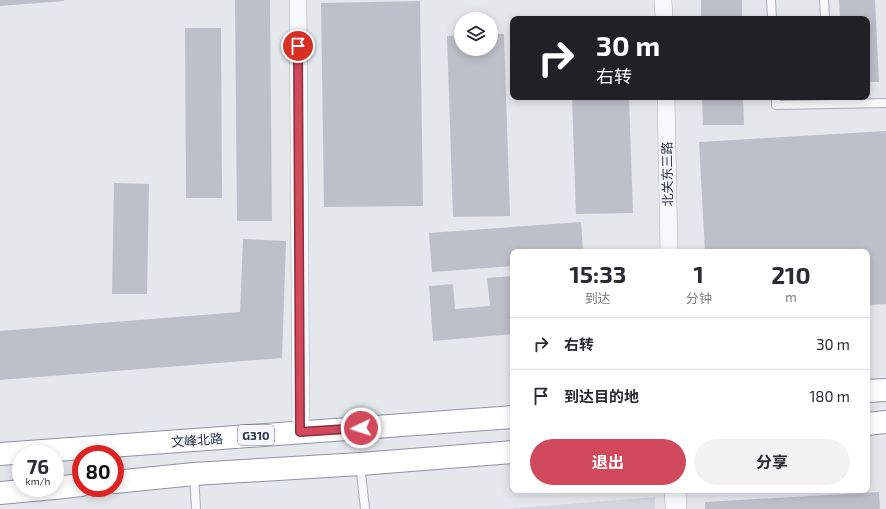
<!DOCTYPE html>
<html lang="zh">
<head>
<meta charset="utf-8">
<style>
	body { margin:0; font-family:"Exo 2","Noto Sans SC",sans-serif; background:#f2f2f3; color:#2b2b33; height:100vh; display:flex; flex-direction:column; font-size:15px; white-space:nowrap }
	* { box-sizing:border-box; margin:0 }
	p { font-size:13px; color:#7c7c81 }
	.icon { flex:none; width:22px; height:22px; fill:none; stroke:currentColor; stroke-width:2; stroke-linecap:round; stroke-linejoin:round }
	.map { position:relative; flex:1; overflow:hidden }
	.side { position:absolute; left:510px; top:249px; width:360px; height:244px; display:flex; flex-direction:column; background:#fff; border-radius:8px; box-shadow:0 2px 10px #0003 }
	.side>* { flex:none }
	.guide { position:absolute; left:510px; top:16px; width:360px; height:84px; border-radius:8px; box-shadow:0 2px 10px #0003; background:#202124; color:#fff; overflow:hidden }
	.buttons { position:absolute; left:454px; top:12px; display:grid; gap:8px }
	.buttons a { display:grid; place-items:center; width:44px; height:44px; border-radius:50%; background:#fff; box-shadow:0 2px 10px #0003; font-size:20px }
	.speed { position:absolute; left:12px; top:445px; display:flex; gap:8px; font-size:20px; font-weight:700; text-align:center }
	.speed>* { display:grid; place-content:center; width:52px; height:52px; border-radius:50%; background:#fff; box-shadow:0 2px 10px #0003; line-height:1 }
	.speed small { font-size:10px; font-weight:400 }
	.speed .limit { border:6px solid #d22; background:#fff; color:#111 }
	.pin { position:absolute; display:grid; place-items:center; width:34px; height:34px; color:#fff; margin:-17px; border:2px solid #fff; border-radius:50%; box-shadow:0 1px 4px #0007 }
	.me { position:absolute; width:44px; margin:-22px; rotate:266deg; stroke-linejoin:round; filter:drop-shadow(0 0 3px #0008) }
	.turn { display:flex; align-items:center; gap:14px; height:84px; padding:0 20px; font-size:18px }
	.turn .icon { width:52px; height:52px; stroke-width:2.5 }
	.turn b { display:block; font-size:28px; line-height:34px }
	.eta { display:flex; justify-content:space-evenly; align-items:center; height:68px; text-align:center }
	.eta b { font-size:24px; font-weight:700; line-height:28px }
	.action { display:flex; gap:8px; margin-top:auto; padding:8px 20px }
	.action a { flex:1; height:46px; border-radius:24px; background:#d1495b; color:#fff; font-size:16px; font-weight:700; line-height:46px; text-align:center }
	.action a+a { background:#f2f2f3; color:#2b2b33 }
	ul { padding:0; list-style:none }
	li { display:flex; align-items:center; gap:12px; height:52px; padding:0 20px; border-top:1px solid #e1e1e2 }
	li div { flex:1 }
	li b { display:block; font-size:15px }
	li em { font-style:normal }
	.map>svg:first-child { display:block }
	.built { fill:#d2d6de }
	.building { fill:#bbc0ca }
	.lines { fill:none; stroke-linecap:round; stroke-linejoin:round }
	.service-casing { stroke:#a9aeb7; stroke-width:10 }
	.minor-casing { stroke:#a9aeb7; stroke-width:18 }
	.tertiary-casing { stroke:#a9aeb7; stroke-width:22 }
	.trunk-casing { stroke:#8b94a3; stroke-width:24 }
	.service { stroke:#f7f8fa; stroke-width:8 }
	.minor { stroke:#f7f8fa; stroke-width:17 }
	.tertiary { stroke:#f7f8fa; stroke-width:21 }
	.trunk { stroke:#fff; stroke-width:22 }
	.route-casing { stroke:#882f3b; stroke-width:10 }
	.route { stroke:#d1495b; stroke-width:7 }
	.labels { text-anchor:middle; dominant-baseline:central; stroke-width:4; stroke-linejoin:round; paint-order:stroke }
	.shield { fill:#f4f6f9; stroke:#676e7b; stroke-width:1 }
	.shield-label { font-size:12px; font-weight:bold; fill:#2b3445 }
	.street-label { font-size:13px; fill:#2b3445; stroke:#f4f6f9 }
</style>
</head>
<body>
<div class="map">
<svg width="886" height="509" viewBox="0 0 886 509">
	<rect width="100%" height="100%" fill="#e4e7ec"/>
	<path class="built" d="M655,497v12h-151z"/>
	<g class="building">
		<path d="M0,0h64v1l-64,5z"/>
		<path d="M235,0h35l2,221h-35z"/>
		<rect x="701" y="0" width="41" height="19"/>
		<path d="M839,0h36l4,82h-12v-63h-27z"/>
		<path d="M420,1l3,205 -99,1 -3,-204z"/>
		<path d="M185,28h36l1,170h-36z"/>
		<path d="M491,34h13l6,182 -57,1 -6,-181 14,-1v14h30z"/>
		<path d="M572,97h57l4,116 -57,1z"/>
		<path d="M702,97h41l1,28h-41z"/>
		<path d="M886,131v173l-19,1v-53h-162l-6,-110z"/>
		<path d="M114,183l35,1 -2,110h-35z"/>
		<path d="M581,222l2,30h-70v14l-81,6 -3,-39z"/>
		<path d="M243,239l43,2 -4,117 -282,22v-49l240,-19z"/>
		<path d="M513,276v58l-80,7 -4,-55 24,-2 2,25 35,-3 -3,-28z"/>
		<path d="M879,492l1,17h-175v-7z"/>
	</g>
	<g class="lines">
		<defs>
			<g id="service">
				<path d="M771,0l1,19"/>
				<path d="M824,0l1,19"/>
				<path d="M776,97v8l110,-2"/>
				<path d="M360,464l5,45"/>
				<path d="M194,475l2,34"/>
			</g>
			<g id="minor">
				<path d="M298,0l3,432"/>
				<path d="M663,0l1,19"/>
				<path d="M666,97l3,155"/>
			</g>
			<path id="tertiary" d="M675,490l1,19"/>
			<g id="trunk">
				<path d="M867,391l19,-1"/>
				<path d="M867,424l19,-2"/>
				<path d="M0,454l513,-37"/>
				<path d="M115,482l79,-8 166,-10 153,-12"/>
				<path d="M55,488l26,-3"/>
				<path d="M0,493l54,-5"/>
			</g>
		</defs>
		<use href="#service" class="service-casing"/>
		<use href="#minor" class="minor-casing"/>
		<use href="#tertiary" class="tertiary-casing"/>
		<use href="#trunk" class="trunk-casing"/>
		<use href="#service" class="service"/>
		<use href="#minor" class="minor"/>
		<use href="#tertiary" class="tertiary"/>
		<use href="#trunk" class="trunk"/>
	</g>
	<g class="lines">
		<defs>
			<path id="route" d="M298,46l2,386 61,-4"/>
		</defs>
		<use href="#route" class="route-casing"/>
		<use href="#route" class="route"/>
	</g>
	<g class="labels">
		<rect class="shield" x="238" y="425" width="36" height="20" rx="3"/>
		<g class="shield-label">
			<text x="256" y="435">G310</text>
		</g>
		<g class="street-label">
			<text transform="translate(667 174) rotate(-91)">北关东三路</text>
			<text transform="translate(197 440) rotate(-4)">文峰北路</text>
		</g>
	</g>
</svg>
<div class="buttons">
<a><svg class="icon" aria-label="layers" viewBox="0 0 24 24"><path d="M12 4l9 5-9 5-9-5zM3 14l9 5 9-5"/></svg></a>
</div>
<div class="speed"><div>76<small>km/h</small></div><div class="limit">80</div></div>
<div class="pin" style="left:298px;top:46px;background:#d93025"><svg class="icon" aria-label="arrive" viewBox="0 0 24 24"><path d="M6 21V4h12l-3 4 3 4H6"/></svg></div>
<svg class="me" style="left:361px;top:428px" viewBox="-20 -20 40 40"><circle r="17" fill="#d1495b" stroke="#fff" stroke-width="3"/><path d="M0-11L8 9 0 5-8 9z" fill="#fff"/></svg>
<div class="guide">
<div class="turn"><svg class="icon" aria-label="right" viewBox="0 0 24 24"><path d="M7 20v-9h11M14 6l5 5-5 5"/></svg><div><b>30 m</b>右转</div></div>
</div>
<section class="side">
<div class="eta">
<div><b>15:33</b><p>到达</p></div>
<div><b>1</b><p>分钟</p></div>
<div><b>210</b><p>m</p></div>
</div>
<ul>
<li><svg class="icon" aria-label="right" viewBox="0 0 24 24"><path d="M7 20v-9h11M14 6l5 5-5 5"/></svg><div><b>右转</b></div><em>30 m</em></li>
<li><svg class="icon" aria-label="arrive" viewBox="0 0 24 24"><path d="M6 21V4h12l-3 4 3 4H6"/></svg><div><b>到达目的地</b></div><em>180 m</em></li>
</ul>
<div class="action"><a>退出</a><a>分享</a></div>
</section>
</div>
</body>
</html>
